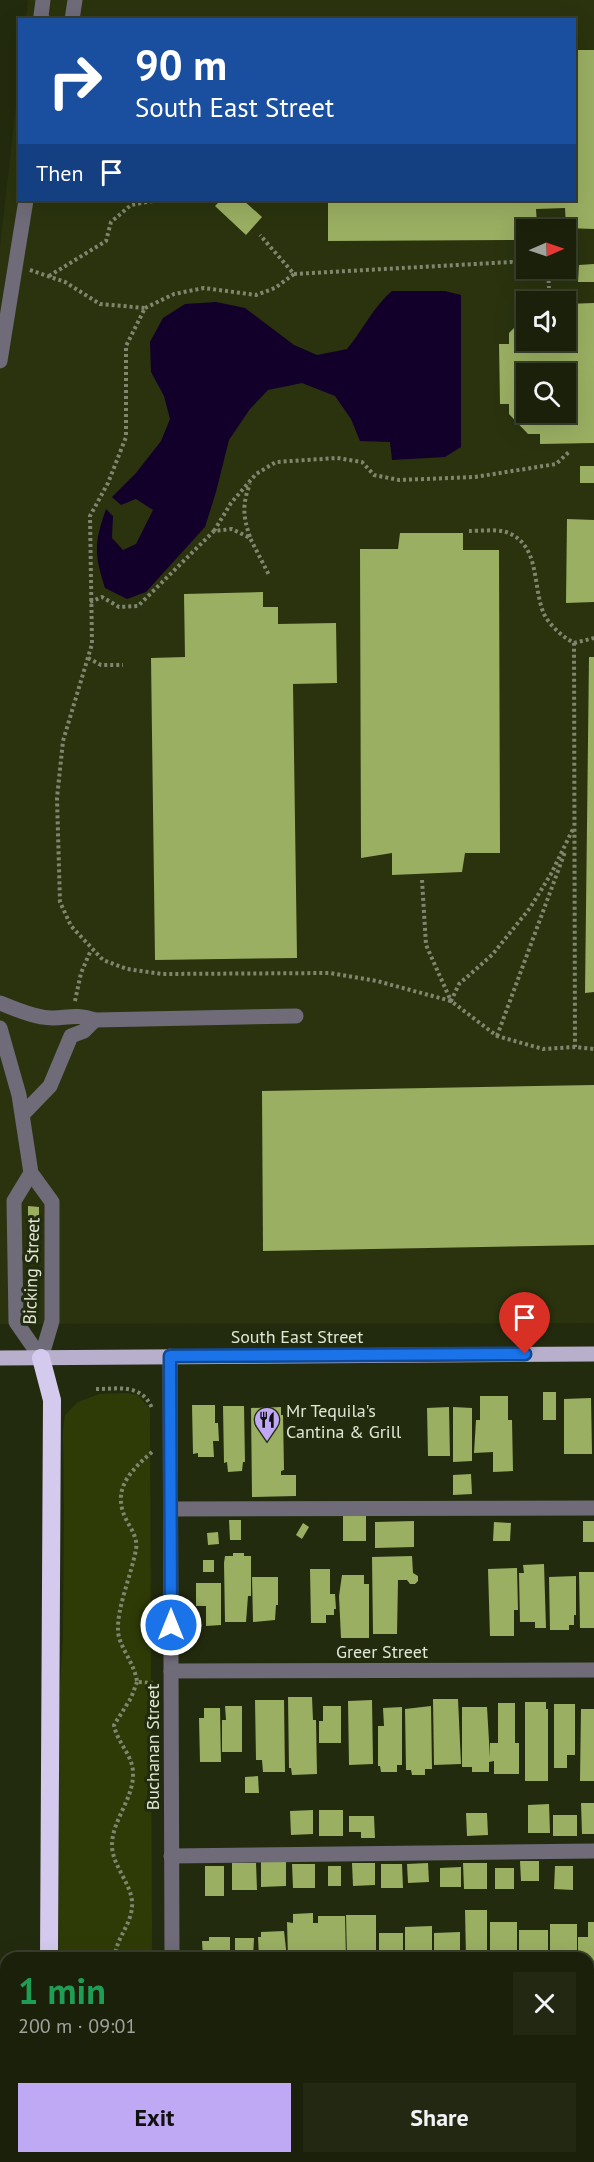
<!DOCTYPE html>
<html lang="en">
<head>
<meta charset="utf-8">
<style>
	body { margin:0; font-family:"PT Sans",sans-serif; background:#232813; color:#f1f3f6; height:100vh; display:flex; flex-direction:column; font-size:22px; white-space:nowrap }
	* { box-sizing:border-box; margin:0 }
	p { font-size:20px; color:#9fa39c }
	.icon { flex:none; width:33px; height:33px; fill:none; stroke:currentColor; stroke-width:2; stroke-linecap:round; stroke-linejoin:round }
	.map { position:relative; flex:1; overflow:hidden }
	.side { position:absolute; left:0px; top:1952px; width:594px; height:212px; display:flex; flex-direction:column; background:#1a200a; border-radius:18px 18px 0 0; box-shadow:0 6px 24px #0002,0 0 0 2px #383e2b }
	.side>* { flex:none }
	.guide { position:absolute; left:18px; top:18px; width:558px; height:183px; border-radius:0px; box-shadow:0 6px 24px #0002,0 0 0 2px #383e2b; background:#1a4fa0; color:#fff; overflow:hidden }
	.needle { width:39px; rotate:88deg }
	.tools { position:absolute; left:516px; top:219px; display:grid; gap:12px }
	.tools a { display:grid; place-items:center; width:60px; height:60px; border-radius:0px; background:#1a200a; box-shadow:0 6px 24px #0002,0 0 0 2px #383e2b; font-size:30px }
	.pin { position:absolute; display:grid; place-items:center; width:51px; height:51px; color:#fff; margin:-62px -26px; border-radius:50% 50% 50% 0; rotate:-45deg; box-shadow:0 0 6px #0007 }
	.pin .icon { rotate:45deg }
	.me { position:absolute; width:66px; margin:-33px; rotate:0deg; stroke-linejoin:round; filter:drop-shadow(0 0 4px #0008) }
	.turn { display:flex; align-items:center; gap:21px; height:126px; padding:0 18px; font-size:27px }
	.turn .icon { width:78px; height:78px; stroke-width:2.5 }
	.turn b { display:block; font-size:42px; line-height:51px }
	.then { display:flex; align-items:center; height:57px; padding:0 18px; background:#0003; gap:12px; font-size:22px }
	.round { display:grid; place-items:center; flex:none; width:63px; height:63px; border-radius:0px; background:#232813 }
	.headline { display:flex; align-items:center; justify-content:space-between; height:102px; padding:0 18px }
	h1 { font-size:36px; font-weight:600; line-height:45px; color:#1e9e55 }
	.action { display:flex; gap:12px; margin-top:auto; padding:12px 18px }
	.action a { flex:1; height:69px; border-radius:0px; background:#bfa8f4; color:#111; font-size:24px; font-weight:600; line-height:69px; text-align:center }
	.action a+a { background:#232813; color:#f1f3f6 }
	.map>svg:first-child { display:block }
	.built { fill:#2a330e; fill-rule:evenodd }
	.green { fill:#2f3b07 }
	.water { fill:#12002a }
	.building { fill:#9aaf62; fill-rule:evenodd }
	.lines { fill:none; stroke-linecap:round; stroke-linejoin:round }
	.path { stroke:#7e866e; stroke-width:4; stroke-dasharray:3 3; stroke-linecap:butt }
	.minor { stroke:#6f6b79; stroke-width:15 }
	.major { stroke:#b7afcc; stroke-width:15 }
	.highway { stroke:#d4caed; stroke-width:18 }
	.route-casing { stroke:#114b97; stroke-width:15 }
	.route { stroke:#1a73e8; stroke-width:10 }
	.labels { text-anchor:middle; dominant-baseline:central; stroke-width:6; stroke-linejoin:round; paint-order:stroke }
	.street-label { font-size:18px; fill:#e1e7d5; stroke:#232b0e }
	.poi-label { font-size:18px; fill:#e1e7d5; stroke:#232b0e; text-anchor:start }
</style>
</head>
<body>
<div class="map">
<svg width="594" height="2162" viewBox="0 0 594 2162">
	<rect width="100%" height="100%" fill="#232b0e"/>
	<path class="built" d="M28,0h566v1323l-594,1v-1077l19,-168 1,121h554v-180l-548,-1zM526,230h40v38h-40zM526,302h40v38h-40zM526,374h40v38h-40z"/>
	<path class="green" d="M126,1393l12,2 12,14 2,548 -93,1v-252l4,-71 1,-125 -1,-79 2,-16 13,-13 21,-8z"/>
	<path class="water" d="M392,291h53l16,4v152l-16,10 -53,3 -2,-18 -30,-1 -9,-22 -16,-23 -33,-13 -34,7 -18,19 -21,31 -13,52 -11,35 -59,65 -19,7 -22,-11c-11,-35 -11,-44 1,-79l7,7 -1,22 11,12 13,-6 17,-34 -17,-11 -15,6 -9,-8 24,-24 25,-32 9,-22 -6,-23 -13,-24 -1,-30 13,-24 22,-14 31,-2 29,6 49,37 23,10 30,-6c16,-19 26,-42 45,-58z"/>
	<g class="building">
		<path d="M574,50h20v179l-28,-1 -1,-20 -29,1 1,16h-18v15l-191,1v-41h246z"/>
		<path d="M221,200h22l19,17 -16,18 -31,-29z"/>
		<path d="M594,264v18h-16l1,-17z"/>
		<path d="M594,303v140l-54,1v-10h-12l-19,-20v-10h-9l-1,-60h10v-11l17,-17v24h40v-36zM526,374h40v38h-40z"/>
		<rect x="580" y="466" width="14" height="17"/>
		<path d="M567,519l27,1v82l-28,1z"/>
		<path d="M400,533h63v17h36l1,303h-35l-3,19 -70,3v-22l-31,5 -1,-309h38z"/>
		<path d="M263,592v15h15v17l58,-1 1,60 -44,1 4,274 -142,2 -4,-302 34,-1 -1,-63z"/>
		<path d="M589,657h5v335l-9,1z"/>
		<path d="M594,1085v160l-331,6 -1,-160z"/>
		<path d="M28,1206l11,1v35h-11z"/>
		<rect x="543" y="1392" width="13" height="28"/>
		<path d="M480,1396h28v24h4l1,51 -20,1v-20l-19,1 2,-33h4z"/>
		<path d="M591,1398l1,56h-28v-55z"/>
		<path d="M192,1405h23v18h3l1,18h-6l1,16h-16v-4l-5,1z"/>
		<path d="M223,1406h21l1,56h-2l-1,9 -14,1 -1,-10 -3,1z"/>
		<path d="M281,1407v8h2l1,55 -3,1v4h15v21l-44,1 -1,-89z"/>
		<path d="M449,1407l1,49h-22l-1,-48z"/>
		<path d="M453,1407l19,1v53l-19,1z"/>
		<path d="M471,1474l1,20 -19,1v-20z"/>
		<rect x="343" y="1516" width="23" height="25"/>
		<path d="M229,1520h12v20h-11z"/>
		<path d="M414,1521v26l-39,1v-26z"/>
		<rect x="583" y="1521" width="11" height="21"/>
		<path d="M494,1522l17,1 -1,18h-17z"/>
		<path d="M303,1523l6,4 -7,12 -6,-4z"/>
		<path d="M218,1532l1,12 -11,1 -1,-12z"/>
		<path d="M233,1553h11v3h7v40h-3l-2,26h-21l-1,-59 1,-7h8z"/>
		<path d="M412,1556l1,17 5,3v5l-3,3h-5l-3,-4h-9l-1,54h-24l-1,-77z"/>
		<rect x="203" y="1560" width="11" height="12"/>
		<path d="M544,1564l2,64h-11v-6h-15l-1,-49h5l-1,-8z"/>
		<path d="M517,1568l1,42h-4v26h-24l-2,-67z"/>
		<path d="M310,1569h20v25h5l1,15h-2v6h-8v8h-15z"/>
		<path d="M579,1572h15v56h-14z"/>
		<path d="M342,1575h22v9h5v54h-28l-2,-42z"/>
		<path d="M576,1576v39h-2v10h-5v5h-19l-1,-53z"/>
		<path d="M252,1577h26v28h-2l-1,15 -22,2z"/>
		<path d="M196,1583h25v42l-15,1v-20h-10z"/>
		<path d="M288,1697h24l1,23h3l1,54 -25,1 -1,-7h-2z"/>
		<path d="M433,1699h25l3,65 -27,1z"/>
		<path d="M255,1700h29l1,72h-22l-1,-12h-6z"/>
		<path d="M372,1700l1,64 -24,1 -1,-64z"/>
		<path d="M525,1702h21v7h2v72h-23z"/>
		<path d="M498,1703h17v40h4v31h-25v-13l-5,1v10h-17v-5h-10v-60h25l3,51v-15h8z"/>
		<path d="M554,1704h21v51h-8v13h-13z"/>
		<path d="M225,1706h17v46h-20v-32h4z"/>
		<path d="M323,1706h18v37h-22v-22h4z"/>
		<path d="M431,1706l1,63h-7v6h-13l-1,-5h-5l-1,-61z"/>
		<path d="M402,1707v58h-5v7h-16l-1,-6h-2v-40h6l-1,-18z"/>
		<path d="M204,1708h16l1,54h-21l-1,-44h5z"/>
		<path d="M581,1709h13v72h-14z"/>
		<path d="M258,1776l1,17h-14v-16z"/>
		<path d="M581,1803h13v31h-12z"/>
		<path d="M549,1804l1,29h-22v-28z"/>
		<path d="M313,1810v24l-22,1 -1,-24z"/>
		<rect x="319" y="1810" width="24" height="26"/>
		<path d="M466,1813h21l1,22 -21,1z"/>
		<rect x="553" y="1815" width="24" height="21"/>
		<path d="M349,1816h25l1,22h-14v-6h-12z"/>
		<path d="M286,1861v25l-25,1v-25z"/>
		<path d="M520,1861h19v20h-18z"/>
		<path d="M232,1863h24l1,27h-25z"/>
		<path d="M352,1863h23v22l-22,1z"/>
		<path d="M428,1863l1,19 -21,1 -1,-19z"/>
		<path d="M463,1863h24v26h-23z"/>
		<path d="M292,1864h23v24h-22z"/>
		<path d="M381,1864h21l1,24h-22z"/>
		<rect x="205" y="1866" width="19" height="30"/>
		<rect x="328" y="1866" width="13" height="20"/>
		<path d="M555,1866h18v24l-19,-1z"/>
		<path d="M461,1867v20h-21v-19z"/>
		<rect x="495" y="1868" width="19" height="21"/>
		<path d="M465,1910h22v48h-21z"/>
		<path d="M313,1913v10h5v-7h27l1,42h-58l-1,-36 6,1v-9z"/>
		<path d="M346,1915h30v43h-29z"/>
		<rect x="490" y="1922" width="27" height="36"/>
		<path d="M588,1922h6v61h-6v-25h-10v-21h10z"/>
		<rect x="550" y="1924" width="27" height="34"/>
		<path d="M432,1926v32h-27v-31z"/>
		<rect x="519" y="1930" width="29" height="28"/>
		<path d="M284,1931l3,27h-28l-1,-21h3v-5z"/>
		<path d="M460,1932v26h-26v-25z"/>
		<rect x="379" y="1933" width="24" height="25"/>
		<path d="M209,1937h21v21h-27l-1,-17h7z"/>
		<path d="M235,1938h19l-1,20h-18z"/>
		<rect x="588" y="2068" width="6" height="63"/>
		<path d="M104,2157h95l1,5h-96z"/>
		<rect x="384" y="2157" width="12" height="5"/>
	</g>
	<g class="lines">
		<g class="path">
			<path d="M548,268l1,20"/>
			<path d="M30,270l35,12 35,22 45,4 -19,38v91l-18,46 -18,33 2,128 -29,97 -6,57 3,104 11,24 32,34 24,9 35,5 168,-1 47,8 74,20 46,35 46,13 32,-2 19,2"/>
			<path d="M294,274l199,-11 18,-1 13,3 2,-3"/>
			<path d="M49,276l57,-35 5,-19 20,-17 27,-5"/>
			<path d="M145,308l29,-14 30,-6 52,7 19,-7 19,-14 -34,-39"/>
			<path d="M214,531l17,-28 25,-29 20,-12 61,-4 25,4 12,13 25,5 76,-3 81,-13 13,-12"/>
			<path d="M469,531c11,0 27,-2 37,1 35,12 26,55 38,82 6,12 19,23 30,29l1,404"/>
			<path d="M250,537c-7,-20 -8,-33 0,-53"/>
			<path d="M90,602l12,-5 17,10 19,-1 76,-75 18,-2 18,9 19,37"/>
			<path d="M574,643l20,-5"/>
			<path d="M88,658l13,7h22"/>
			<path d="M422,880l4,65 25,56 8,-17 33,-29 38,-47 21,-34 22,-45"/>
			<path d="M75,1001l6,-28 10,-23"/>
			<path d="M497,1036l68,-184"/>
			<path d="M96,1389c22,0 45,-6 56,19"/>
			<path d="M152,1452c-23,20 -42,39 -24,71 4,7 10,17 8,26 -4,24 -19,58 -18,81 0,16 17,33 19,52l16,1"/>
			<path d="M115,1958c0,-20 19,-35 17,-57 -2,-19 -20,-36 -20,-56 0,-24 21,-46 21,-70 1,-19 -16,-32 -19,-50l17,-27 6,-16"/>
		</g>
		<g class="minor">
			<path d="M43,20l-2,-4 2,-16"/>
			<path d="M72,20l3,-20"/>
			<path d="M0,361l26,-161"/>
			<path d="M0,1003c13,5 28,12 42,14 19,4 31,-5 53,3l201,-4"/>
			<path d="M0,1028l19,67 12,78 21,29v119l-11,37"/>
			<path d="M23,1114l27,-28 21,-50 13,-5 11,-11"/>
			<path d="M31,1173l-17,28 2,121 25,36"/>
			<path d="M170,1356l2,602"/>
			<path d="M171,1509l423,-1"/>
			<path d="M171,1671l423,-1"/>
			<path d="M171,1856l423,-5"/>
			<path d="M588,2031h6"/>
			<path d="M372,2157v5"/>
		</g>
		<path class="major" d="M0,1358l594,-4"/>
		<g class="highway">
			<path d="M41,1358l11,42 -3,558"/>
			<path d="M49,2162v-5"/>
		</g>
	</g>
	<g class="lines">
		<defs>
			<path id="route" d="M171,1625l-1,-269 355,-2"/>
		</defs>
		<use href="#route" class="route-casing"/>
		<use href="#route" class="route"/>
	</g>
	<defs>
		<symbol id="restaurant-pin" viewBox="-11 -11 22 30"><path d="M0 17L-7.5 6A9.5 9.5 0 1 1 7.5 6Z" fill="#bfa8f4" stroke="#232b0e"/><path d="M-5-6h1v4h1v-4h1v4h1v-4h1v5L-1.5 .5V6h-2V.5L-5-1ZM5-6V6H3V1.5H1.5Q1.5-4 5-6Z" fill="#111"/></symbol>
	</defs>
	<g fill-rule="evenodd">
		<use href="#restaurant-pin" x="252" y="1405" width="30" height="40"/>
	</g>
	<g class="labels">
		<g class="street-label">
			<text transform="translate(31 1271) rotate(-88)">Bicking Street</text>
			<text x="297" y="1336">South East Street</text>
			<text x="382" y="1651">Greer Street</text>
			<text transform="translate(152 1747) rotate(-90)">Buchanan Street</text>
		</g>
		<g class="poi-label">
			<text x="286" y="1410">Mr Tequila's<tspan x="286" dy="21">Cantina &amp; Grill</tspan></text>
		</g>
	</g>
</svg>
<div class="tools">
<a><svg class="needle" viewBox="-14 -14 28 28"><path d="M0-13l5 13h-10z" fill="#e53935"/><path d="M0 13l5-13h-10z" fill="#9fa39c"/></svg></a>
<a><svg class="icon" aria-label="sound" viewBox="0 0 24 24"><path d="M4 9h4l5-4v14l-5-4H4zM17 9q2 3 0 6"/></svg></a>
<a><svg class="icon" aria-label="search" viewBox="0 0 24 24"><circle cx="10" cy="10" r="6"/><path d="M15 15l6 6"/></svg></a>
</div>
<div class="pin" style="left:525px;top:1354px;background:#d93025"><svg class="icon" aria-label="arrive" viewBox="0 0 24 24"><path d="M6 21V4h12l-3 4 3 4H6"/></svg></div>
<svg class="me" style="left:171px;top:1625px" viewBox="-20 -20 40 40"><circle r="17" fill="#1a73e8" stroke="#fff" stroke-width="3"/><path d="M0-11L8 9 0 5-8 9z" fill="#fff"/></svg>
<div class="guide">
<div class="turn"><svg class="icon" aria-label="right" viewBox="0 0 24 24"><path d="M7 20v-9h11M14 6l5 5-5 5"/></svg><div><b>90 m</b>South East Street</div></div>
<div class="then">Then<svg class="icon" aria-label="arrive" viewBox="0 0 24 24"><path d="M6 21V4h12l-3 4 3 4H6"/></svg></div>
</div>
<section class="side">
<div class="headline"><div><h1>1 min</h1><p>200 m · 09:01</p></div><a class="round"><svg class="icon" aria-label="close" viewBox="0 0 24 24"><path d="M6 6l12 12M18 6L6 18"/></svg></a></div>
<div class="action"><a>Exit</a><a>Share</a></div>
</section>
</div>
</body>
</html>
